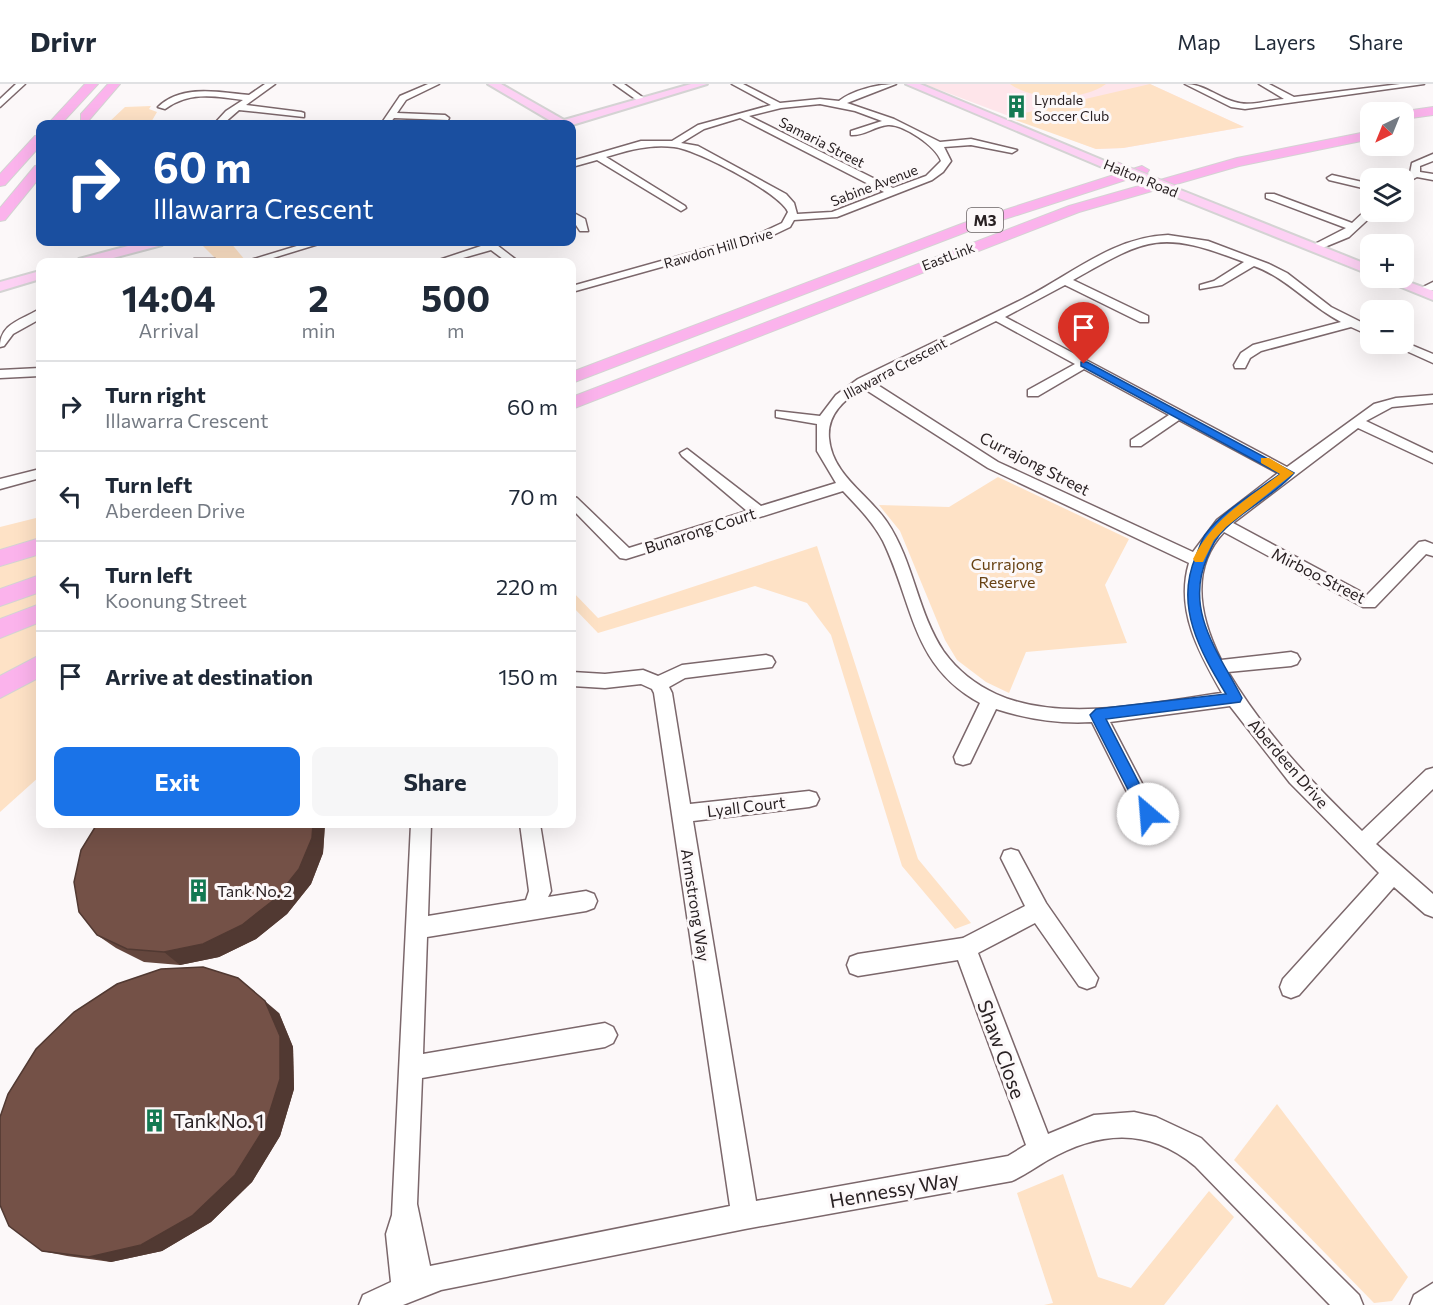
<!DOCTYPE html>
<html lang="en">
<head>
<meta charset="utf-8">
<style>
	body { margin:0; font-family:Commissioner,sans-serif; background:#f6f6f7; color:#1f2937; height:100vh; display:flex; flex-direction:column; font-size:22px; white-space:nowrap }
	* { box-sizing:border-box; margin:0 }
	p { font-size:20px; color:#747a83 }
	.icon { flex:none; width:33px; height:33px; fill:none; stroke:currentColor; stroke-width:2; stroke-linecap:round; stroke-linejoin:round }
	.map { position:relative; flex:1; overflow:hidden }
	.panel { position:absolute; left:36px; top:174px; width:540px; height:570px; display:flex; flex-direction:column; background:#fff; border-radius:12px; box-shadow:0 6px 24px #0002 }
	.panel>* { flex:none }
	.banner { position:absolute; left:36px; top:36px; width:540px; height:126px; border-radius:12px; box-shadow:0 6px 24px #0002; background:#1a4fa0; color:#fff; overflow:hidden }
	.needle { width:39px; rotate:223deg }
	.fabs { position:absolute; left:1360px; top:18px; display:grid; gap:12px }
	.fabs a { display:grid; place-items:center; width:54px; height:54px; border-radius:12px; background:#fff; box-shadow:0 6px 24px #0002; font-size:30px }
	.pin { position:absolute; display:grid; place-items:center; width:51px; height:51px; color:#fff; margin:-62px -26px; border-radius:50% 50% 50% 0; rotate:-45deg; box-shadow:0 0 6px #0007 }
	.pin .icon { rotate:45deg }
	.me { position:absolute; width:66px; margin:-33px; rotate:333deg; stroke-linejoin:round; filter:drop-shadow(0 0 4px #0008) }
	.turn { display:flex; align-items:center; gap:21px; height:126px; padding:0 18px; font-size:27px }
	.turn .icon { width:78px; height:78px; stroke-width:2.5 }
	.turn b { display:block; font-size:42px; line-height:51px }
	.eta { display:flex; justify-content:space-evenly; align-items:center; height:102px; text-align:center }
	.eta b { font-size:36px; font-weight:700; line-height:42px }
	.button { display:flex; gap:12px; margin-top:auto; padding:12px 18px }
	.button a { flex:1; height:69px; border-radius:12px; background:#1a73e8; color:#fff; font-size:24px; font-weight:700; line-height:69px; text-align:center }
	.button a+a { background:#f6f6f7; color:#1f2937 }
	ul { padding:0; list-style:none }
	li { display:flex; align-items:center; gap:18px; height:90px; padding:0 18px; border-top:2px solid #e0e1e3 }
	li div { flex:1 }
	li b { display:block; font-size:22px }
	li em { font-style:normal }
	header { display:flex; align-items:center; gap:36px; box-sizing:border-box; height:84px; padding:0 30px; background:#fff; border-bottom:2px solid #e0e1e3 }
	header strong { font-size:28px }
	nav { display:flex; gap:33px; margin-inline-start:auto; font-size:21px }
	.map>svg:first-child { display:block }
	.built { fill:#fee5ea }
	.green { fill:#fee2c6 }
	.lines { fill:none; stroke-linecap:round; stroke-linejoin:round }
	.minor-casing { stroke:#7b676b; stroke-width:3 }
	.major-casing { stroke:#d4d3d3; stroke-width:4 }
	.highway-casing { stroke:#d4d3d3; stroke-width:2 }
	.minor { fill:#fff; fill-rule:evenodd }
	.major { fill:#fdd1f4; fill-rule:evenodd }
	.highway { fill:#fbb3ec; fill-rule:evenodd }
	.major-bridge-casing { stroke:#d4d3d3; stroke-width:14; stroke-linecap:butt }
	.major-bridge { stroke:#fdd1f4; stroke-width:12 }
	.wall { fill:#64463d }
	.shaded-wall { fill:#513932 }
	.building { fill:#745147; stroke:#513932; stroke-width:1.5 }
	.route { fill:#1a73e8; stroke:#114b97; stroke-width:1.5 }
	.slow { fill:#f59e0b }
	.labels { text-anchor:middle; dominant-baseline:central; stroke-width:6; stroke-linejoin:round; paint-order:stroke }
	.far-poi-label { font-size:14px; fill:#292123; stroke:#fcf8f9; text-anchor:start }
	.far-street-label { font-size:14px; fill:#292123; stroke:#fcf8f9 }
	.shield { fill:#fcf8f9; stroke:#686263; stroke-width:1.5 }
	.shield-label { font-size:15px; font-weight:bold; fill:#292123 }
	.street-label { font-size:16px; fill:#292123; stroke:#fcf8f9 }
	.park-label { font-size:16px; fill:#684213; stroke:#fcf8f9 }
	.poi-label { font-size:16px; fill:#292123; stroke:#fcf8f9; text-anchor:start }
	.near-street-label { font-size:20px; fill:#292123; stroke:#fcf8f9 }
	.near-poi-label { font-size:20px; fill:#292123; stroke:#fcf8f9; text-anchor:start }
</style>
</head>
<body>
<header>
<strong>Drivr</strong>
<nav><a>Map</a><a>Layers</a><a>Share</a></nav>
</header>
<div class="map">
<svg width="1433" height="1221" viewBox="0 0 1433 1221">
	<rect width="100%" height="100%" fill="#fcf8f9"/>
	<path class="built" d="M924,0h226l94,43 -121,21 -27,1z"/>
	<g class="green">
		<path d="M1010,0h96c-22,17 -74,17 -96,0z"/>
		<path d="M1150,0l94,43 -121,21 -27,1 -89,-32z"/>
		<path d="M151,22l-2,3 8,3 -7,12h-43l18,-17z"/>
		<path d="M199,158h31l15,18h-28z"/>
		<path d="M998,393l131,62 -24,46 22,58 -101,9 -17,41 -23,-11 -29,-22 -12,-20 -45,-109 -21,-26 70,2z"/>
		<path d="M40,433v259l-40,36v-285z"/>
		<path d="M817,462l101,313 53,64 -16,6 -53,-63 -71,-231 -24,-32 -52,-17 -157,47 -26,-27v-15l26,27z"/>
		<path d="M1277,1020l131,173 -16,24 -18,2 -140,-143z"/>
		<path d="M1063,1090l35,103 33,11 78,-97 25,26 -70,88h-120l9,-2 -36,-110z"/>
	</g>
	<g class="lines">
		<defs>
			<g id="minor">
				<path d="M16,0h9l-25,23v-8z"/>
				<path d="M265,0h10l-29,21 55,7 3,1v4l-65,-7 -16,14h-9l12,-13 17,-11c-28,-4 -54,-9 -78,9l-7,-2c24,-23 61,-15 91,-12z"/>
				<path d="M428,0h11l-33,16 -9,13 48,2 4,3 -1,2 -54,-2 -5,6h-8l19,-28z"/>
				<path d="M614,0h10l24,17 -7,2z"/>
				<path d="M732,0h11l37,19 40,-4 19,2c14,-11 39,-17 57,-17l-49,19 47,16 46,23 31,-3 46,11 -5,3 -41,-8 -27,2 7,14 -8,11 -11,8 -95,37 -43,3 -4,7 -21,10 -197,55v-6l189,-53 21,-10 6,-11c-8,-19 -92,-63 -114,-65 -24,-3 -45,3 -68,10l79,49 1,2 -5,3 -84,-51 -25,7v-6l69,-20h31l26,-16 73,-20zM820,20l35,7 27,10 -31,10v4c13,1 24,-9 37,-10 15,-1 48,21 53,36l-15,15 -33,12 -144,-72 32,-8zM740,34l144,74 -52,20 -35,2 -3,-11 -8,-9 -88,-48 -17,-3 23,-14z"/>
				<path d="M1185,0c19,0 32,13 50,18 14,5 34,-2 49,-3l-25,-15h10l25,13 106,-13h24l-179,25 -14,-2z"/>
				<path d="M1433,70v7l-13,5v6l13,2v6l-16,-3 -13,7v-6h-3l9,-5 2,-10z"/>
				<path d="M1332,91l39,9v6l-42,-10 -2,-2z"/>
				<path d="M1266,110h8l78,29 15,-14 9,3 -27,25 -34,14 -4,-1v-4l35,-18 -80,-30z"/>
				<path d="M572,128l13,7 3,12h-8l-8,-12z"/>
				<path d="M1168,151l40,6 61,23 18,9 44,34 40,20v9l-20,-9 -90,24 -11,7 -5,10h-10l-1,-3 7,-12 12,-8 88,-23c-31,-16 -54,-44 -87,-56l-32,19 -22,4v-4l14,-4 30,-19c-84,-32 -95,-25 -171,18l75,36v6h-8l-75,-37 -60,32 282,150 87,-63 22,-6 37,-3v8l-41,4 -26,14 67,32v10l-75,-35 -125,95 134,72 52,-53 6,-1 8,3v12l-7,-2 -51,53h-12l-139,-75c-35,37 -24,86 -3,128l70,-8 6,2 3,5 -3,5 -6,2 -63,6c36,60 84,111 134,159l64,-61 7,-2v21l-57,55 57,50v23l-8,-3 -31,-27 -95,108 -8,3 -8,-3 -3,-8 3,-8 96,-106 -89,-90 -60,-77 -120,16 48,92 -3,6 -7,3 -7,-3 -49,-98c-34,2 -65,-3 -96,-13l-26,54 -7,2 -7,-2 -2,-6 26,-54c-69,-38 -66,-98 -97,-162 -10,-19 -25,-34 -40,-50l-217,68 -6,-1 -48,-49v-13l5,2 52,50 118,-37 -65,-55 -2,-3 7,-4 74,57 75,-23 -19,-32v-27l-41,-7v-6l44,5 16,-21 22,-16c55,-27 111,-53 165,-80 48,-24 90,-62 145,-64zM996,237l79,43 -47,26v6h10l46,-27 85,46 -38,25v6h10l38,-26 99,53 -61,47 -24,32 -195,-90 -125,-80zM863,304l125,80 201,95c-14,47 10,90 33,130 -68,9 -160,31 -226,1 -20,-9 -39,-24 -52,-42 -27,-40 -30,-90 -57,-130 -19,-28 -55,-47 -58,-84 -2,-24 16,-39 34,-50z"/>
				<path d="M310,158h15l-65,20h-16z"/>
				<path d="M482,158h11l26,20h-12l-16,-12 -42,12h-16l51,-17z"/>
				<path d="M194,175h21l6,3h-33z"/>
				<path d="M1433,198v8l-14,3v-4z"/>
				<path d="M36,227h4v8l-27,15 -9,12 -4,1c0,-22 18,-26 36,-36z"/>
				<path d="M1404,258l29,12v9l-42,-19z"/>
				<path d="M40,284v8l-40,2v-8z"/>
				<path d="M40,385v9l-40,11v-10z"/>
				<path d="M766,571l6,2 3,5 -3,5 -87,11 -16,9 3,6 18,111 119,-13 7,2 3,6 -3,6 -7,2 -116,14 63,380 252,-45 18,-11 -68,-185 -100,16 -8,-3 -3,-8 3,-8 8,-3 105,-16 62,-32 -24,-48 3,-7 7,-2 7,2 28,52 52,75 -3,8 -8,3 -8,-3 -44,-63 -57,30 70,181 46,-19 40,-3 22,5 45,21 158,157 4,10h-33l-135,-139c-47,-39 -96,-35 -147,-6 -12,7 -23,15 -36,21l-267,48 -304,61 -38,15h-44l4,-10 28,-13 -5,-48 6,-19 19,-391h20l-3,92 98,-16 3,-9 -9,-67h20l11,67 -3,6 38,-6 8,3 3,7 -3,7 -8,3 -159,26 -4,117 182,-31 8,4 4,8 -4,8 -8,4 -183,31 -5,126 13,62 300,-60 -76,-513 -2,-4 -11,-5 -36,4 -33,-2v-14l33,2 38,-4 15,6 24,-11z"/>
				<path d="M1433,1199v22h-23l4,-10z"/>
			</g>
			<g id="major">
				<path d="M488,0h13l63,36 127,-36h16l-135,41 -16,-1z"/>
				<path d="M906,0h14l199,83 -10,3z"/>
				<path d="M1173,103l198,79v9l-202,-81 -2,-3z"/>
				<path d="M143,158h21l-2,3 -64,17h-21l2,-3z"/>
				<path d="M40,187v8l-40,12v-9z"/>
				<path d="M1379,194h19l35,13v9z"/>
			</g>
			<g id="highway">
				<path d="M85,0h13l-37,40h-13z"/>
				<path d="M108,0h12l-31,36h-8v-6z"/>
				<path d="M1433,23v8l-29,4v-7h-5z"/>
				<path d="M1371,47v8l-132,27 -160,46 -507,197v-12l497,-191 168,-48z"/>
				<path d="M40,51v11l-35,39 -5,1v-12l35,-38z"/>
				<path d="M40,81v12l-35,43 -5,1v-13l35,-42z"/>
				<path d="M1142,82l7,4 -2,3 -173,56 -402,154v-11l392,-149z"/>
				<path d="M40,454v16l-40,12v-16z"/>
				<path d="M40,491v17l-40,14v-17z"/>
				<path d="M40,520v18l-40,16v-19z"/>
				<path d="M40,571v22l-40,21v-22z"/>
			</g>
		</defs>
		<use href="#minor" class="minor-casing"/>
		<use href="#major" class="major-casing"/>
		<use href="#highway" class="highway-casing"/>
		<use href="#minor" class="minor"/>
		<use href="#major" class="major"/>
		<use href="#highway" class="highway"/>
		<defs>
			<path id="major-bridge" d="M1113,83l60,24"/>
		</defs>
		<use href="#major-bridge" class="major-bridge-casing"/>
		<use href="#major-bridge" class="major-bridge"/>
	</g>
	<g class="wall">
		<path d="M325,740l-2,29 -12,31 -24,30 -31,25 -37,18 -39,8 -36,-3 -28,-14 -19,-13z"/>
		<path d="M279,929l14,34 1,42 -14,47 -28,46 -41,40 -49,29 -51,11 -44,-6 -25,-5z"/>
	</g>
	<g class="shaded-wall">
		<path d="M313,740h12l-2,29 -12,31 -24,30 -31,25 -37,18 -39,8 -16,-13z"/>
		<path d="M238,894l41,35 14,34 1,42 -14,47 -28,46 -41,40 -49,29 -51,11 -22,-5z"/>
	</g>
	<g class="building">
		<path d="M97,740h216l-1,14 -13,31 -24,30 -33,26 -39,19 -39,8 -37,-3 -30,-14 -18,-23 -5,-30 7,-32z"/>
		<path d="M203,883l35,11 27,23 15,35v43l-15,48 -30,48 -43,41 -51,29 -52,12 -47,-6 -33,-25 -9,-21v-88l8,-23 28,-45 38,-37 43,-28 44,-15z"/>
	</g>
	<path class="route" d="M1081,278h6l207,111c-19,22 -48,35 -68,55 -10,9 -14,18 -19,30 -23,53 12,95 35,140l-2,4 -134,17 49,95 -7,7 -5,-2 -53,-104 6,-6 130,-15c-26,-43 -52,-88 -30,-138 3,-7 5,-15 9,-21 18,-25 51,-43 75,-61l-199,-108z"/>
	<path class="slow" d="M1261,374h8l25,15 -68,54 -12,13 -11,22h-8l-2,-3c20,-41 52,-58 87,-85l-19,-11z"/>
	<defs>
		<symbol id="building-bare" viewBox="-9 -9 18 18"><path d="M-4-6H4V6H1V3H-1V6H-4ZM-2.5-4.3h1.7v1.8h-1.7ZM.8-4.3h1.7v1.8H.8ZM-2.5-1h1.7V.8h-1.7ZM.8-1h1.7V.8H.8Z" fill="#137952" stroke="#fcf8f9" stroke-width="2.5" paint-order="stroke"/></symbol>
	</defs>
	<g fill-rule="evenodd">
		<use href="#building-bare" x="1000" y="6" width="33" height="33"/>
		<use href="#building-bare" x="182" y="790" width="33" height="33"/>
		<use href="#building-bare" x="138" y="1020" width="33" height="33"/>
	</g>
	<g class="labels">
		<g class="far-poi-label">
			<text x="1034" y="15">Lyndale<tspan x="1034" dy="16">Soccer Club</tspan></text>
		</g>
		<g class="far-street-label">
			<text transform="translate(822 58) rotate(27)">Samaria Street</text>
			<text transform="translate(1141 94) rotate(22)">Halton Road</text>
			<text transform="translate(874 101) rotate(-21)">Sabine Avenue</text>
			<text transform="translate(718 164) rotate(-16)">Rawdon Hill Drive</text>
			<text transform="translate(948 172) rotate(-21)">EastLink</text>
			<text transform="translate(895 284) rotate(-28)">Illawarra Crescent</text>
		</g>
		<rect class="shield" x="967" y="124" width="36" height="24" rx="4.5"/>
		<g class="shield-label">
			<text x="985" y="136">M3</text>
		</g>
		<g class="street-label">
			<text transform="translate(1035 379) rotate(27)">Currajong Street</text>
			<text transform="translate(700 446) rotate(-18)">Bunarong Court</text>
			<text transform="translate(1319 491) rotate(27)">Mirboo Street</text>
			<text transform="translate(1289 679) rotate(49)">Aberdeen Drive</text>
			<text transform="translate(746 722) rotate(-7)">Lyall Court</text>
			<text transform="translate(696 821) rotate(81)">Armstrong Way</text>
		</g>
		<g class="park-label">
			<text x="1007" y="479">Currajong<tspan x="1007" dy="18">Reserve</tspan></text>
		</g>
		<g class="poi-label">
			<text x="217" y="806">Tank No. 2</text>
		</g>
		<g class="near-street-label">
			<text transform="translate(1002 965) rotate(70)">Shaw Close</text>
			<text transform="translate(894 1105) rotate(-10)">Hennessy Way</text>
		</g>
		<g class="near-poi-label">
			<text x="173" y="1036">Tank No. 1</text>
		</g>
	</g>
</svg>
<div class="fabs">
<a><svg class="needle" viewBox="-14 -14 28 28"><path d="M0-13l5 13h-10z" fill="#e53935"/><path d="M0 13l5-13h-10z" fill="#747a83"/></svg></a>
<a><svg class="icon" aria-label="layers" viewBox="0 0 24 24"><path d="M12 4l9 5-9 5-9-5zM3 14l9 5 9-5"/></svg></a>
<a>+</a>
<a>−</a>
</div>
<div class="pin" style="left:1084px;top:280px;background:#d93025"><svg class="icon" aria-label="arrive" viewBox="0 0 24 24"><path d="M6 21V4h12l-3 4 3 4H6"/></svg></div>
<svg class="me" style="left:1148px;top:730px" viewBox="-20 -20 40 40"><circle r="19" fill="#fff"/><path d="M0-13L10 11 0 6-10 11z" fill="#1a73e8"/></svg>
<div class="banner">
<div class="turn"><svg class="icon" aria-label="right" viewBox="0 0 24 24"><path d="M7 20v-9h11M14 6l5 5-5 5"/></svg><div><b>60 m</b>Illawarra Crescent</div></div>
</div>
<section class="panel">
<div class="eta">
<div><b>14:04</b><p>Arrival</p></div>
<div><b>2</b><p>min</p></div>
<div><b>500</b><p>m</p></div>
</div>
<ul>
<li><svg class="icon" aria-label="right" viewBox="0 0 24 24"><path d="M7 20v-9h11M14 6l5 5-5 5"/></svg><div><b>Turn right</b><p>Illawarra Crescent</p></div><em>60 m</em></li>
<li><svg class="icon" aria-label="left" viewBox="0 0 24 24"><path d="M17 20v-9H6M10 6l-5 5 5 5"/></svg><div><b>Turn left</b><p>Aberdeen Drive</p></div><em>70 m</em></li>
<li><svg class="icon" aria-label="left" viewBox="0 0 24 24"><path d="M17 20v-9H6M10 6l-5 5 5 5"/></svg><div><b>Turn left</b><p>Koonung Street</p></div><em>220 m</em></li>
<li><svg class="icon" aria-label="arrive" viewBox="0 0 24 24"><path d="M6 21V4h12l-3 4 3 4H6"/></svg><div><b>Arrive at destination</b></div><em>150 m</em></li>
</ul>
<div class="button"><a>Exit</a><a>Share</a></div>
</section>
</div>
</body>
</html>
